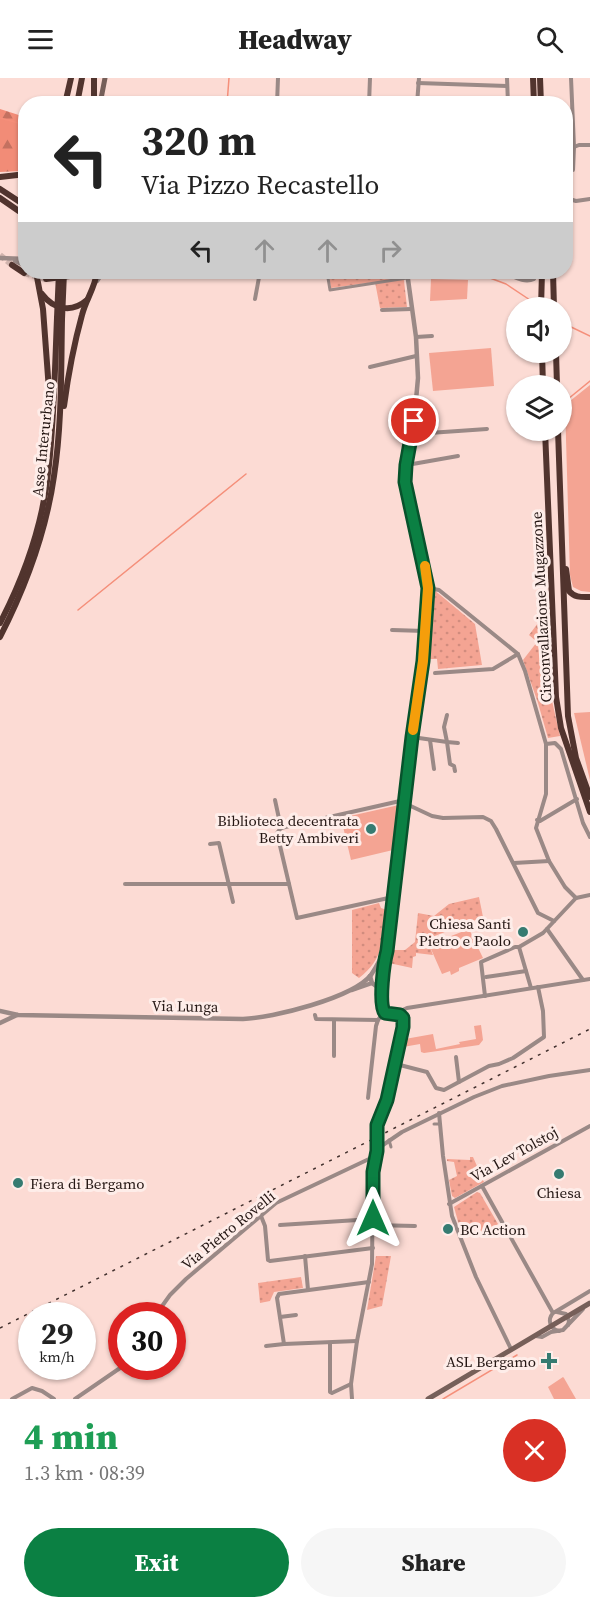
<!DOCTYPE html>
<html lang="en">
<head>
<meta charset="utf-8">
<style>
	body { margin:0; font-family:"Source Serif 4",serif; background:#f6f6f6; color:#222; height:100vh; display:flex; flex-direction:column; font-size:22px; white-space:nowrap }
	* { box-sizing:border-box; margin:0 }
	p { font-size:20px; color:#767676 }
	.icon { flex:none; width:33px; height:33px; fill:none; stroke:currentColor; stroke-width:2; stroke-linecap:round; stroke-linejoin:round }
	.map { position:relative; height:1321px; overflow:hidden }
	.details { display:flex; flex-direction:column; background:#fff; flex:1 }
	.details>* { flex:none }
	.hud { position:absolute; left:18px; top:18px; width:555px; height:183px; border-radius:24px; box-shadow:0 2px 4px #0004; background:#fff; color:#222; overflow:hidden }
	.controls { position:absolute; left:506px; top:219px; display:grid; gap:12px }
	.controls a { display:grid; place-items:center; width:66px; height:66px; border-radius:50%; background:#fff; box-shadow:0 2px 4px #0004; font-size:30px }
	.speed { position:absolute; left:18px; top:1224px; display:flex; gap:12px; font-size:30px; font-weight:700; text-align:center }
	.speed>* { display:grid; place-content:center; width:78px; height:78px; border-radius:50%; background:#fff; box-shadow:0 2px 4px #0004; line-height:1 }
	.speed small { font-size:15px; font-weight:400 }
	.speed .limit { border:9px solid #d22; background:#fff; color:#111 }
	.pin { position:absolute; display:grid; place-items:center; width:51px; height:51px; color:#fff; margin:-26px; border:3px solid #fff; border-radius:50%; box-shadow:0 2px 6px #0007 }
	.me { position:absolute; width:66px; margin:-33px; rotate:0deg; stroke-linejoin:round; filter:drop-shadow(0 0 4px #0008) }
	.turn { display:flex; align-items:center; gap:21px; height:126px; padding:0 24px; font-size:27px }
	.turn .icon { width:78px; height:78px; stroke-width:2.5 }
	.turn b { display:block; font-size:42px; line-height:51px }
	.lanes { display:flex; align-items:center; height:57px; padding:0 24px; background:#0003; justify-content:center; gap:30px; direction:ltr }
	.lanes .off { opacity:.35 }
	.round { display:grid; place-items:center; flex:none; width:63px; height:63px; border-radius:32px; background:#f6f6f6 }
	.overview { display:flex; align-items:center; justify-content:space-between; height:102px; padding:0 24px }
	h1 { font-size:36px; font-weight:800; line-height:45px; color:#1e9e55 }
	.primary-button { display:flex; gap:12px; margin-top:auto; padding:12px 24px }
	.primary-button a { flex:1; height:69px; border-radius:36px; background:#0b8043; color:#fff; font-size:24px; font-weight:800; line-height:69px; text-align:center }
	.primary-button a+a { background:#f6f6f6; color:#222 }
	header { display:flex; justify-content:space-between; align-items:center; height:78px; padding:0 24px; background:#fff; font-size:27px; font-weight:800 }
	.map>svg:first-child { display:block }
	.grass { fill:#f4a493 }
	.forest { fill:url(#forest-firs) }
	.park { fill:url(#park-dots) }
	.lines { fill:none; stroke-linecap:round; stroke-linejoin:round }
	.stream { stroke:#f58f7a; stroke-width:1.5 }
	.trunk-tunnel { stroke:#d1b4ae; stroke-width:6; stroke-dasharray:6 3; stroke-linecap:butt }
	.pedestrian { stroke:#9a8986; stroke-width:3 }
	.minor { stroke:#9a8986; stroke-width:4 }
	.tertiary { stroke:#9a8986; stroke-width:4.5 }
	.secondary { stroke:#765f59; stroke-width:5 }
	.primary { stroke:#5c413b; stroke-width:6 }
	.trunk { stroke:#51342e; stroke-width:6 }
	.rail { stroke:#41302d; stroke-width:1.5; stroke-dasharray:3 6; stroke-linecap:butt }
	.trunk-bridge { stroke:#51342e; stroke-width:6 }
	.route-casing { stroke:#07532c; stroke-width:15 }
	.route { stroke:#0b8043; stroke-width:10 }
	.slow { stroke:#f59e0b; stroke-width:10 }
	.poi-dot { fill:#367b71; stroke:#feede9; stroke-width:2 }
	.labels { text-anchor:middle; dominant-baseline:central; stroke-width:6; stroke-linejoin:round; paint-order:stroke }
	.street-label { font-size:15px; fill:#251714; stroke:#feede9 }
	.poi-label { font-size:15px; fill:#251714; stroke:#feede9; text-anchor:end }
</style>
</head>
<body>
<header><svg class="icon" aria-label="menu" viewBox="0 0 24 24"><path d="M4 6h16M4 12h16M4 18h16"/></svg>Headway<svg class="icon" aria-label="search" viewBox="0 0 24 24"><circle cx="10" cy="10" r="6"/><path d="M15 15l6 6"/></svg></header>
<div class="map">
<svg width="590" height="1321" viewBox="0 0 590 1321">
	<defs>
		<pattern id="forest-firs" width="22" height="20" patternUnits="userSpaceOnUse" patternTransform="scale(1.5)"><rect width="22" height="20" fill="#f28c77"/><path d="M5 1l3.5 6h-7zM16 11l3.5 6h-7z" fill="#c47160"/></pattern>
		<pattern id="park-dots" width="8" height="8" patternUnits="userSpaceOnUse" patternTransform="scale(1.5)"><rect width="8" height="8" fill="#f4a493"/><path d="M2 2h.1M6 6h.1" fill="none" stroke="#d18c7e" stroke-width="1.8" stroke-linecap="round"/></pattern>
	</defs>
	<rect width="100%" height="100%" fill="#fcdbd4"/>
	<g class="grass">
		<path d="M431,201l37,1 -1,19 -37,2z"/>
		<path d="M491,270l3,38 -61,5 -4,-38z"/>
		<path d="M590,307v207l-9,-1 -8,-4 -3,-12 -5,-170z"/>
		<path d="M590,634v68l-16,-67z"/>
		<path d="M399,727l-6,45 -42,10 -10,-42z"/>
		<path d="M469,851l14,29 -24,10v3l-8,4 -1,-4 -8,3 -15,-34 11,-4 3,4z"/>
		<path d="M481,947l2,15 -4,5 -55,8 -3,-1 -1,-8 -17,3 2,-8 28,-5 3,15 24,-5 -1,-2 17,-3 -2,-13z"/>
		<path d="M563,1299l1,1 12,21h-22l-6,-12z"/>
	</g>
	<path class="forest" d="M0,31l25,8v52l-3,2 -22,1z"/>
	<g class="park">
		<path d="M328,194h75l4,35 -27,1 -5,-26 -44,6z"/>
		<path d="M433,511l42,35 7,41 -44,4 -1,-10h-9z"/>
		<path d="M538,545l8,7 6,71 8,35 -12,2 -10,-35 -15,-43 14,-18 -8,-7z"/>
		<path d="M479,819l4,20 -56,22 6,16 -17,-2v3l-3,1 -1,11 -23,-5 1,-13h15l10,-8 3,-29 16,3 15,-12z"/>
		<path d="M379,825l2,5 6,2c-4,29 -3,49 -28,68l-7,-5v-63z"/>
		<path d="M470,1079h3l11,25 -29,16 -3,-2 -3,-16 8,-4 -3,-14 -7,-1v-2l23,1z"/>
		<path d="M477,1114l3,1 18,31 -10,6 -26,6 -8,-29z"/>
		<path d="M376,1178h15l-9,50 -15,4z"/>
		<path d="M301,1199l2,11 -29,4 -4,9 -10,2 -2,-20z"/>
	</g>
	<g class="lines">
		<g class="stream">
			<path d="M227,26l2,-26"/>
			<path d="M0,40l26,7"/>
			<path d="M474,194l32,12 27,18"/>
			<path d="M567,247l23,11"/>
			<path d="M568,321l22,-18"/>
			<path d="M78,532l168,-136"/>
			<path d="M443,1321l74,-44"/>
		</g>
		<g class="trunk-tunnel">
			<path d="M0,177l12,10"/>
			<path d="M24,195l22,6"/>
		</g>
		<g class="pedestrian">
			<path d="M327,194l3,18 77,-12"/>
			<path d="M434,1046h6"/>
			<path d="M389,1062l2,7"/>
		</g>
		<g class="minor">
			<path d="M507,0l1,26"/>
			<path d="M571,0l3,69 -1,23"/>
			<path d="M418,5l89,3"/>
			<path d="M277,26l1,-26"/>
			<path d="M369,26l1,-26"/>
			<path d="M417,26l2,-26"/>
			<path d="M574,69l5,-2h11"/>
			<path d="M566,120l10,3 14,-2"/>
			<path d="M466,194l2,1"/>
			<path d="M503,194c10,4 21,12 31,7l3,-7"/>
			<path d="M255,221l5,-27"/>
			<path d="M382,232l29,-1"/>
			<path d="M416,259l16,-1"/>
			<path d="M370,289l46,-11"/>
			<path d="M434,332h-7l2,23 58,-4"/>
			<path d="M407,387l51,-9"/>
			<path d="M428,510l11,2 79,64 7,17 21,73v50l-10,34 13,33 16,26 11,11"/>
			<path d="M392,552l33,1"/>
			<path d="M435,595l58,-4 25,-15"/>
			<path d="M447,637l-3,12 3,15 11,1"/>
			<path d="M412,659l35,5 3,22 4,2 1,5"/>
			<path d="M430,662l4,29"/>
			<path d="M546,666l9,-1 6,6 22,74 7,14"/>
			<path d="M275,722l6,28"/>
			<path d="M537,742l3,1 37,-22"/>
			<path d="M281,750l119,-27 32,15 11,2 40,-1 8,4 5,8 42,84 16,8"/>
			<path d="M281,750l-4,5 20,85 96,-21"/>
			<path d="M210,766l9,-1 14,59"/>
			<path d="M514,785l35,-2"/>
			<path d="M125,806h164"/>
			<path d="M547,851l36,51"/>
			<path d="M519,869l12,41"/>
			<path d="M486,899l40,-6"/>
			<path d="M384,903l-3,22 3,9"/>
			<path d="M485,918l-4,-34 34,-15h4l24,-14 33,-35 14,-3"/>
			<path d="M384,934l12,1 11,-5 183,-29"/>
			<path d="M315,937l1,4 62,1 6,-8"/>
			<path d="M334,942v36"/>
			<path d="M456,979l3,25"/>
			<path d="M396,986l31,8 9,16 8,2 45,-24 10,-2 14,-6 31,-21 -1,-26 -5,-24"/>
			<path d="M368,1020l8,-72 2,-6"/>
			<path d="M439,1035l4,43 9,60 24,61 35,72"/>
			<path d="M482,1108l71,127"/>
			<path d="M449,1126l141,-78"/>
			<path d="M261,1138l4,10 3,34 2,1 103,-13"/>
			<path d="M280,1147l93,-6"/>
			<path d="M373,1147l42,1"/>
			<path d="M305,1178l3,34"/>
			<path d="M555,1234l35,-21"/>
			<path d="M557,1234l9,2 3,7 -1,4"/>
			<path d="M553,1235c-6,7 -3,16 6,18"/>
			<path d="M155,1238l15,-21 16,-16 90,-76 93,-44 14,-14 19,-13 72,-35 28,-11 47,-10 41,-6"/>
			<path d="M280,1239l16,-2"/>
			<path d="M536,1258l6,1 9,-5 12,-2 20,-21"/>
			<path d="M330,1265v49l2,1 19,-9"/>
			<path d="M284,1266l-7,-46 2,-4 90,-12"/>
			<path d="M266,1268l18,-2 73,-3"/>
			<path d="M12,1321l20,-11 10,3 12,8"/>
			<path d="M75,1321l48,-33"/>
			<path d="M352,1321l-1,-15 6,-43 15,-77 1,-92 4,-21v-26l19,-61 7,-46 -7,-5"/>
		</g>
		<g class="tertiary">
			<path d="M0,180l26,1"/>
			<path d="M15,183l11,5"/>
			<path d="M97,203l6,-9"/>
			<path d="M370,898l2,7 4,3 5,-2 4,-8 -3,-8 5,-17 25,-214 11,-76 5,-73 -23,-106 10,-71 3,-33 -2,-41 -9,-65"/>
			<path d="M352,912l20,-7"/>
			<path d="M0,933l18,4 225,4c29,-1 110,-21 128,-44 6,-9 11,-19 15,-29"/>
			<path d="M0,945l17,-8"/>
		</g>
		<g class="secondary">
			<path d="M100,26l5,-26"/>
			<path d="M428,1321l162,-96"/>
		</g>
		<path class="primary" d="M566,124l1,7 -1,7"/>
		<g class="trunk">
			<path d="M533,0l1,26"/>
			<path d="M540,0l1,26"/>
			<path d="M94,19v-19"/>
			<path d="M65,26l6,-26"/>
			<path d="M77,26l5,-26"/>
			<path d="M0,99l26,-3"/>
			<path d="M0,111l26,17"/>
			<path d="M0,120l26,18"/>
			<path d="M12,187l12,8"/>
			<path d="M36,194l7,37 7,95"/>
			<path d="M553,194l1,36"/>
			<path d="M46,201l24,-3 10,-4"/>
			<path d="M42,216c12,16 30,19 45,6"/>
			<path d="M541,230l1,-36"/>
			<path d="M542,274l1,34"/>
			<path d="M556,274l1,34"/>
			<path d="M64,328c4,-30 10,-62 18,-91 4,-16 13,-27 15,-43"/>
			<path d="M545,352l11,267 5,31 29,84"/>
			<path d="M558,352l10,286 8,42 14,39"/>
			<path d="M566,491l3,22c6,7 13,6 21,6"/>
			<path d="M0,545c25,-48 44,-103 49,-158 5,-48 6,-98 8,-147"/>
			<path d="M0,559c26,-51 46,-105 54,-161 8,-52 7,-105 8,-157"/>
		</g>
		<path class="rail" d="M0,1250l590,-299"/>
		<g class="trunk-bridge">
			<path d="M57,240l2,-46"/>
			<path d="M62,241l2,-47"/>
		</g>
	</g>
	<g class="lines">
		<defs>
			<path id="route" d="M373,1140v-46l4,-21v-26l10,-25 16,-73v-9l-3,-3 -15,-2c-7,-9 -1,-51 2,-62l25,-214 11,-76 5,-73 -23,-106 1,-17 8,-44"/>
		</defs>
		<use href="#route" class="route-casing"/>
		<use href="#route" class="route"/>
		<path class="slow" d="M413,652l10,-69 5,-73 -3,-22"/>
	</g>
	<g class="poi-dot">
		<circle cx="371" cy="751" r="6"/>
		<circle cx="523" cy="854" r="6"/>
		<circle cx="559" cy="1096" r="6"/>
		<circle cx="18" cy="1105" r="6"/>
		<circle cx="448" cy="1151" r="6"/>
		<path d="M546 1274h6v6h6v6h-6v6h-6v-6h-6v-6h6z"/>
	</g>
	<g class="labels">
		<g class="street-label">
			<text transform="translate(43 361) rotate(-84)">Asse Interurbano</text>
			<text transform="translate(541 529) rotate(-93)">Circonvallazione Mugazzone</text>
			<text transform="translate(185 928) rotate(1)">Via Lunga</text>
			<text transform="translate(514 1076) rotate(-29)">Via Lev Tolstoj</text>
			<text transform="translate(228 1152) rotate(-39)">Via Pietro Rovelli</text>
		</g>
		<g class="poi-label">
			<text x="359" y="742">Biblioteca decentrata<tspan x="359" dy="17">Betty Ambiveri</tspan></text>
			<text x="511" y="845">Chiesa Santi<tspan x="511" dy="17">Pietro e Paolo</tspan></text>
			<text x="30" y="1105" text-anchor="start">Fiera di Bergamo</text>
			<text x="559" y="1114" text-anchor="middle">Chiesa</text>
			<text x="460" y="1151" text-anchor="start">BC Action</text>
			<text x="536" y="1283">ASL Bergamo</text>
		</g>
	</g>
</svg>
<div class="controls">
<a><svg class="icon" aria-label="sound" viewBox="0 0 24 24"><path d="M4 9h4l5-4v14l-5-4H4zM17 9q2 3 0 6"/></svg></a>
<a><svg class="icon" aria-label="layers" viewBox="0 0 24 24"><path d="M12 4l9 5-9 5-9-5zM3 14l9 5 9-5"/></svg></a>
</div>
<div class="speed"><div>29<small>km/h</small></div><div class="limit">30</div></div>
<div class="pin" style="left:414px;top:343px;background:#d93025"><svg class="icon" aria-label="arrive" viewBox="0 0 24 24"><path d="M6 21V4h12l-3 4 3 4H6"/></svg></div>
<svg class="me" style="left:373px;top:1140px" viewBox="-20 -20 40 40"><path d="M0-17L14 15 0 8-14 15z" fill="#0b8043" stroke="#fff" stroke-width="4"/></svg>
<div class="hud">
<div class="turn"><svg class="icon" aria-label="left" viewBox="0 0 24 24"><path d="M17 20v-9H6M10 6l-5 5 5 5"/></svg><div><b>320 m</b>Via Pizzo Recastello</div></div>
<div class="lanes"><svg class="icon" aria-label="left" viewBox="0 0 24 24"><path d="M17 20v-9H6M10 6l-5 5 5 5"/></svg><svg class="icon off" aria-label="ahead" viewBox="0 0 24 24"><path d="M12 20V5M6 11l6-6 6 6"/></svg><svg class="icon off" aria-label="ahead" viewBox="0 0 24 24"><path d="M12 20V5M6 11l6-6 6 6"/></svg><svg class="icon off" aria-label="right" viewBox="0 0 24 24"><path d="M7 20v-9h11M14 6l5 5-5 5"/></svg></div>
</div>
</div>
<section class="details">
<div class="overview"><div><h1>4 min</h1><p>1.3 km · 08:39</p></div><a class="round" style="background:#d93025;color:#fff"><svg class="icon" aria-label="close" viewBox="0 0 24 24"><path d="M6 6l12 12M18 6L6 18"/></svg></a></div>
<div class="primary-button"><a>Exit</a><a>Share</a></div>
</section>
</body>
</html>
